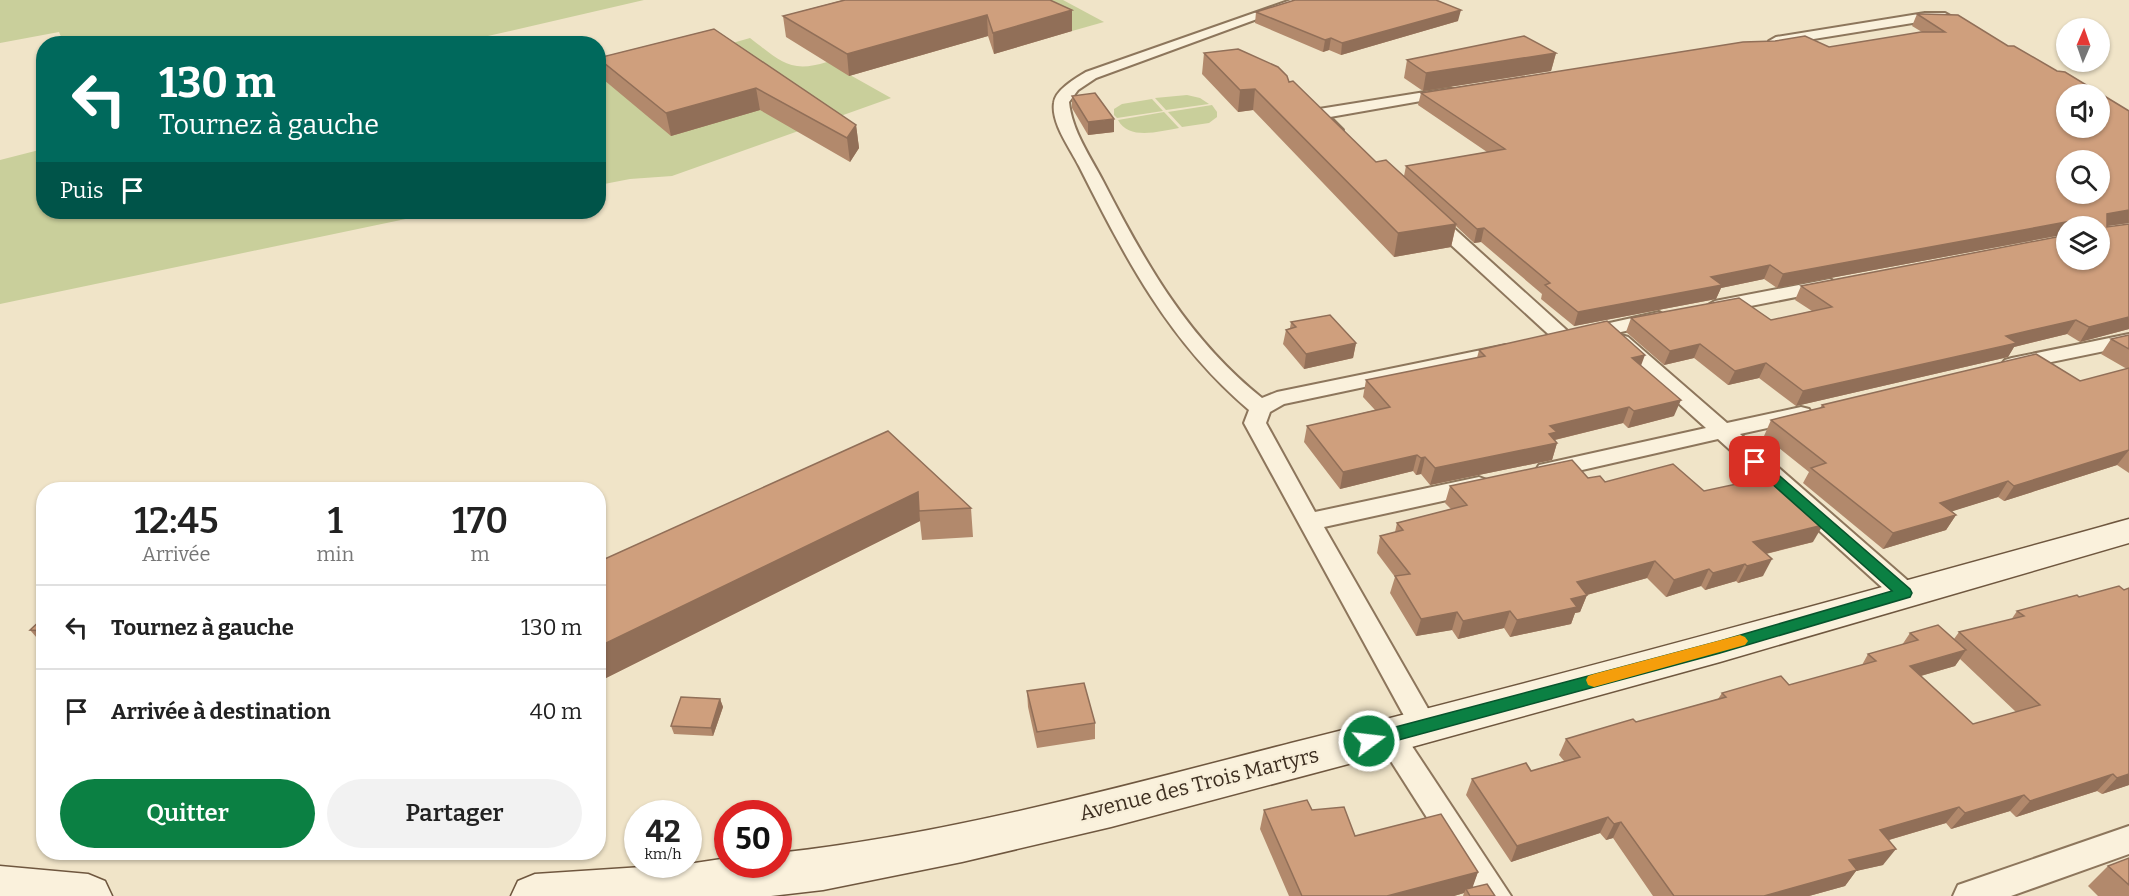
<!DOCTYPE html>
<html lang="fr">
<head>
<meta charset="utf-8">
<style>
	body { margin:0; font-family:Bitter,serif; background:#f2f2f2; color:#222; height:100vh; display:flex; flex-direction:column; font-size:22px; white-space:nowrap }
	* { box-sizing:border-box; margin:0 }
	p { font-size:20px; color:#767676 }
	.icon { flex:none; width:33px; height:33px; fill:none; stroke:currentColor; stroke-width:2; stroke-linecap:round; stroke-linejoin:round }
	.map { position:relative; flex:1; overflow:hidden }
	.sheet { position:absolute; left:36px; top:482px; width:570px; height:378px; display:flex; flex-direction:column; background:#fff; border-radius:24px; box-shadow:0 2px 4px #0004 }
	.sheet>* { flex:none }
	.banner { position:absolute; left:36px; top:36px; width:570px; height:183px; border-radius:24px; box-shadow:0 2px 4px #0004; background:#00695c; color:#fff; overflow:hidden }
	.needle { width:39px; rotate:2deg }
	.controls { position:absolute; left:2056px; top:18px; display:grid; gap:12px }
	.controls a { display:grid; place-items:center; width:54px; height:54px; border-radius:50%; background:#fff; box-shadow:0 2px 4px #0004; font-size:30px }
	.speed { position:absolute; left:624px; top:800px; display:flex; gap:12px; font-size:30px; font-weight:700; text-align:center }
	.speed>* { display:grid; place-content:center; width:78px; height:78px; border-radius:50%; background:#fff; box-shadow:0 2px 4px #0004; line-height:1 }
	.speed small { font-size:15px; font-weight:400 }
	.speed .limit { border:9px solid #d22; background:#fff; color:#111 }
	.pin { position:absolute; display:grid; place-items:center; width:51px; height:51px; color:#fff; margin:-26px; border-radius:12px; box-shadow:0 3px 9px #0006 }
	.me { position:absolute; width:66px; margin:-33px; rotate:75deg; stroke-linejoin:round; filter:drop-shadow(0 0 4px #0008) }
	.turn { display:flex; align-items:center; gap:21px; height:126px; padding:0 24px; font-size:27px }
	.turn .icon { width:78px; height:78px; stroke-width:2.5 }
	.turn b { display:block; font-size:42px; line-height:51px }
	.then { display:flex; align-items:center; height:57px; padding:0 24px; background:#0003; gap:12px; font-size:22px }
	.eta { display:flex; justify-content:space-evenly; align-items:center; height:102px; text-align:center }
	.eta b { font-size:36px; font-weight:600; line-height:42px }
	.cta { display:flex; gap:12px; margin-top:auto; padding:12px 24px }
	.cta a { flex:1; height:69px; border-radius:36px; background:#0b8043; color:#fff; font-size:24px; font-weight:600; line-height:69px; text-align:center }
	.cta a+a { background:#f2f2f2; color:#222 }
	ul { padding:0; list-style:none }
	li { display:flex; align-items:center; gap:18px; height:84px; padding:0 24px; border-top:2px solid #e0e0e0 }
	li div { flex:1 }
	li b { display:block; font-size:22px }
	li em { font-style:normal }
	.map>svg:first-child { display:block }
	.green { fill:#c9cf9b }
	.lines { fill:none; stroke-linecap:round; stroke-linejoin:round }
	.street-casing { stroke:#8d765c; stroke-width:4 }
	.secondary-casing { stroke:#6f573f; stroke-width:3 }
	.street { fill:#faf1dc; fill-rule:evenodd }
	.secondary { fill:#faf1dc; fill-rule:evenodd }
	.wall { fill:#b2896c; fill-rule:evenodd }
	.shaded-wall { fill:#916f58 }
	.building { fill:#cf9f7d; stroke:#916f58; stroke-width:1.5; fill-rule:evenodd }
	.route { fill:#0b8043; stroke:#07532c; stroke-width:1.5 }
	.slow { fill:#f59e0b }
	.labels { text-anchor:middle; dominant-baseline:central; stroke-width:4.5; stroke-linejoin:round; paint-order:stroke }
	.near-street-label { font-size:21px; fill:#3d2e20; stroke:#f7eed8 }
</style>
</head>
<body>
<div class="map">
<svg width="2129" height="896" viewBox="0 0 2129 896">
	<rect width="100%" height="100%" fill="#f0e4c8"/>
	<g class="green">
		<path d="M0,0h644l-156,36 7,8h-431l-5,-12 -59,11z"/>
		<path d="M1008,0h55l41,22 -32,9z"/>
		<path d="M750,38c29,22 39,36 77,24l64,36 -219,78 -42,3 -31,6 -1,-106 6,1z"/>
		<path d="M1187,95l13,3 9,6 -43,6 -11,-12z"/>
		<path d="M1152,99l11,12 -46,7 -3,-3v-6l8,-5z"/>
		<path d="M1212,105l5,7v5l-8,6 -27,4 -14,-15z"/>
		<path d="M1164,112l15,16c-19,3 -50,13 -61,-8z"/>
		<path d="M43,149l1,63h395l-439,92v-144z"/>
	</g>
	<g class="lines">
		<defs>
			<g id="street">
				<path d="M1291,0h18l-213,78 -18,12 -9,12c3,29 21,54 34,79 42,82 86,159 159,217l15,-6 229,-47 7,2 3,4 -3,4 -7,2 -222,47 -14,8 -4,11 49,89 164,-35 8,3 4,5 -4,5 -8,3 -155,34 114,199 -4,8 -10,4 -10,-4 -170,-311 5,-13c-81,-69 -123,-151 -170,-244 -9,-18 -28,-43 -25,-63 1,-13 22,-25 32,-31z"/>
				<path d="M1925,13h20l7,4 -7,4h-20l-149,24 -7,-4 7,-4z"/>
				<path d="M1450,88l7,4 -2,3 -125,22 13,13 -8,5 -5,-2 -19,-19 8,-5z"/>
				<path d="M1431,212l6,1 135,122 3,4 -3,4h-14l-133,-122 -3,-4z"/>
				<path d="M1830,279l9,6 -2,4 -122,24 -10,-6 10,-6z"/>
				<path d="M1659,312l10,6 -3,4 -81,18 -7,-2 -3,-4 3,-4z"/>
				<path d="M2129,334v12l-117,24 -7,-2 -3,-4 3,-4 7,-2z"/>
				<path d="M1621,335l7,2 99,86 74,-16 8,2 3,5 -3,5 -69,15 174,152 4,7 -4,7 -9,2 -9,-2 -178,-161 -171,39 -8,-3 -3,-5 3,-5 167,-37 -92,-83 -3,-4 3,-4z"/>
				<path d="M1390,724l10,4 111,168h-34l-97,-152 -4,-8 4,-8z"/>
				<path d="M2129,826v28l-118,42h-58l5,-11z"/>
			</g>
			<g id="secondary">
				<path d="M2129,519v24l-409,119 -330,91 -279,74 -149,35 -139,28 -52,6h-260l7,-15 17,-7 153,-10 40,-6v6h50v-11c174,-19 345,-67 513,-110 281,-70 559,-147 838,-224z"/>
				<path d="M0,866l88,8 17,7 7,15h-112z"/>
			</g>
		</defs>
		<use href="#street" class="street-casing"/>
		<use href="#secondary" class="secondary-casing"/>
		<use href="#street" class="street"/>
		<use href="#secondary" class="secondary"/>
	</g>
	<g class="wall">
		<path d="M843,0h207l22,10v21l-78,23 -6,-18 -139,40 -63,-39 -3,-21z"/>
		<path d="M1352,1l106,20 -117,34 -12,-5 -6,2 -68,-29 1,-11z"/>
		<path d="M1917,14l91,32 121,65v112l-22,3 22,103 -49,13 -13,-8 -53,13 -6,10 -212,49 -37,-28 -31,7 -34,-27 -30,7 -38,-33 5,-14 140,2 41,-9 -17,-11 6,-14 266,-26 33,-34h-33v8l-290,54 -13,-9 -43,9 -5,11 -142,27 -33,-27 1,-5 -61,-52 -7,1 -18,-17 -5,21 -57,10 -141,-147 -15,2 -36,-38 2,-21 85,29 87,80 28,14 2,-10 81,-14 -69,-47 3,-12 408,-46 93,-15 -10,-6z"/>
		<path d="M714,29l142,96 3,23 -9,14 -90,-52 -89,26 -67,-56 -6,-22z"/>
		<path d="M1556,53l-5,18 -128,20 -19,-13 3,-18z"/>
		<path d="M1072,96l42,36 -26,3 -16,-27z"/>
		<path d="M1291,322l65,21 -3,15 -49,11 -21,-25 3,-14 4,-2z"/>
		<path d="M2129,335v138l-12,-8 -113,36 -6,-4 -46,14 4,4 -10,15 -63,19 -80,-66 6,-11 -45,-36 7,-16 49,-12 2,-3 258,-24 47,-12 -26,-15 10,-15z"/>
		<path d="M1479,350l162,16 33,50 -46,12 -5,-5 -68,17 2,3 -5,17 -122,25 -9,-11 -5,1 -3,-4 -73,18 -36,-47 3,-16 68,-16 -12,-13 3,-17 111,-22z"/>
		<path d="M888,431l83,77 2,29 -51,3 -2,-19 -322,161v-120z"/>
		<path d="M1588,478l17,4 99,9 109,51 -47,12 -3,22 -25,7 -2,-2 -31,9 -4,-4 -35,11 -19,-19 -60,17 -7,17 -5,1 -4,11 -61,13 -6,-9 -46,11 -6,-9 -36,6 -26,-43 5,-16 -18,-24 3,-17 15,-4 2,-9 54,-14 -6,-6 5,-17z"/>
		<path d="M2077,595l52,190 -27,9 -5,-3 -81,26 -6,-6 -59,18 -5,-6 -57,17 -6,25 -27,6 -11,15 -36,10h-156l-40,-58 -7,2 -6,-7 -89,29 -45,-67 6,-16 59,-8 33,-10 -5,-6 7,-16 70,-17 82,-23 4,-6 67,-8 73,-20 6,-11 34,-9 8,-12 44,6 5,-7 52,-12 6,-9zM1960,659l56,53 -43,12 -52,-48 34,-10z"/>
		<path d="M44,617v29l-14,-16z"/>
		<path d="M1027,691l68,32v16l-58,9 -9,-41z"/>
		<path d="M720,699l3,8 -10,29 -39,-2 -3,-8z"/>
		<path d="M1264,810h48l43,26 123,36 -6,15 23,9h-32l1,-3 -10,3h-165l-29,-67z"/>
		<path d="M2129,858v38h-31l-10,-10 20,-20z"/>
	</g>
	<g class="shaded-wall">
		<path d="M1072,10v21l-78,23 -1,-21z"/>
		<path d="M1461,10l-3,11 -117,34 1,-12z"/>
		<path d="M987,15l1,21 -139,40 -2,-22z"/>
		<path d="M1331,38l-2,12 -6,2 2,-12z"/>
		<path d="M1556,53l-5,18 -128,20 3,-18z"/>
		<path d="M756,88l4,22 -89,26 -5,-23z"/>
		<path d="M1255,89l-2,21 -15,2 2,-22z"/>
		<path d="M1114,119v13l-26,3v-13z"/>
		<path d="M856,125l3,23 -9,14 -3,-24z"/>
		<path d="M2129,210v13l-29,4 7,-13z"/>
		<path d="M2077,220l-4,6h-6v8l-290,54 6,-14z"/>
		<path d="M1456,224l-5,23 -57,10 4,-24z"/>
		<path d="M1484,228l-3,14 -7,1 3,-14z"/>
		<path d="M1770,265l-6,14 -43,9 -5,11 -142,27 4,-14 133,-35z"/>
		<path d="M2129,317v12l-49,13 9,-15z"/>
		<path d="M2076,320l-9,14 -53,13 -6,10 -212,49 7,-15 203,-55z"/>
		<path d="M1356,343l-3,15 -49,11 2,-15z"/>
		<path d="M1700,344l-6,14 -30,7 6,-14z"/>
		<path d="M1645,355l-6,16 -7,-13z"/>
		<path d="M1766,363l-7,15 -31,7 7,-14z"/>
		<path d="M1681,400l-7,16 -46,12 6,-17z"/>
		<path d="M1629,407l-6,16 -69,17 3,3 -5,17 -122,25 5,-17 115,-42z"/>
		<path d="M2129,450l-12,15 -113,36 10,-15z"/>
		<path d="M1417,455l-4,16 -73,18 3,-17z"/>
		<path d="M1425,457l-4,17 -5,1 5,-17z"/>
		<path d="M2008,481l-10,16 -67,21 9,-15z"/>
		<path d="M918,492l2,29 -322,161v-35z"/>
		<path d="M1956,515l-10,15 -63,19 10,-16z"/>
		<path d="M1823,525l-10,17 -69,17 9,-17z"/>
		<path d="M1772,559l-9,17 -25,7 9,-17z"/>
		<path d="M1655,561l-8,17 -64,18 4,-1 -7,17 -5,1 -4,11 -61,13 7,-17 60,-38z"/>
		<path d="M1745,564l-9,17 -31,9 8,-17z"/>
		<path d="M1709,569l-8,17 -35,11 8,-17z"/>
		<path d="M1510,611l-6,17 -46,11 5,-18z"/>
		<path d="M1457,612l-5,18 -36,6 5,-17z"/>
		<path d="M1966,650l-11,16 -56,16 11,-16z"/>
		<path d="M720,699l3,8 -10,29 -2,-8z"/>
		<path d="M2113,774l-16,17 -81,26 14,-16z"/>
		<path d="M2129,774v11l-27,9 15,-16z"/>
		<path d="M2024,795l-14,16 -59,18 14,-16z"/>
		<path d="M1959,807l-13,16 -78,23 12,-16z"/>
		<path d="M1608,817l-8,16 -89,29 6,-16z"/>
		<path d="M1621,822l-8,16 -7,2 8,-16z"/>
		<path d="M1896,849l-13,16 -27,6 -11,15 -36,10h-45l85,-36z"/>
		<path d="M1478,872l-7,20 -5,-3 -2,4 -10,3h-67z"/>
	</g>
	<g class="building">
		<path d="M845,0h205l22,10 -79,23 -6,-18 -140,39 -64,-38z"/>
		<path d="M1295,0h141l25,10 -119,33 -11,-5 -6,2 -69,-28z"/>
		<path d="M1917,14h5l36,1 50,31h6l43,25 8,1 64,39v99l-22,4v13l22,-3v93l-40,10 -13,-7 -70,16 11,7 -214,48 -37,-28 -31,8 -35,-27 -30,7 -39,-33 108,-20 32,22 61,-13 -31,-21 266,-51v25h33v-34h-24l1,-6 -294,54 -13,-9 -59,12 11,8 -144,27 -33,-27 5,-2 -66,-55 -7,1 -71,-63 99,-17 -84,-56 322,-51 32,-1 30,-5 24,11 92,-15h24zM2067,94h33v34h-33zM2067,160h33v34h-33z"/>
		<path d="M714,29l142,96 -9,13 -91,-50 -90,25 -68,-55z"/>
		<path d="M1524,36l32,17 -130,20 -19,-13z"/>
		<path d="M1238,49l40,18 9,9 2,6 4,-1 83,81 10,-2 70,64 -58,9 -143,-144 -15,1 -36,-37z"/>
		<path d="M1095,93l19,26 -26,3 -16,-26z"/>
		<path d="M1330,315l26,28 -50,11 -20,-24 10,-3 -5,-5z"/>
		<path d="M1607,321l38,34 -13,3 49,42 -47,11 -5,-4 -79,19 7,6 -8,2 8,9 -122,25 -10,-11 -4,1 -4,-3 -74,17 -36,-46 83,-19 -24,-27 119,-24 -6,-6z"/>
		<path d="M2129,335v14l-18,-10z"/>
		<path d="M2036,354l44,27 49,-13v82l-115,36 -6,-5 -68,22 16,12 -63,18 -82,-65 15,-5 -55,-43 53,-13 -2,-2z"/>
		<path d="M888,431l83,77 -52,3 -1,-19 -320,155v-85z"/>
		<path d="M1572,460l16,18 12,-2 5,6 68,-18 31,27 65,-14 54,48 -70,17 19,17 -25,7 -2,-2 -32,9 -4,-4 -35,11 -19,-19 -78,21 10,13 -16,4 6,8 -60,13 -7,-9 -47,10 -6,-9 -36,7 -26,-43 15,-2 -30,-38 23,-6 -6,-7 70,-18 -17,-19z"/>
		<path d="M2119,586l5,4 5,-2v186l-12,4 -4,-4 -83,27 -6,-6 -59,18 -6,-6 -79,23 16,19 -47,11 8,10 -93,26h-90l-53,-74 -7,2 -6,-7 -91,29 -45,-67 54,-16 5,8 49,-14 -14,-18 67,-20 3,3 90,-25 -4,-4 59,-17 8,9 87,-24 -8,-7 50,-14 -8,-7 28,-8 28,25 -56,16 63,58 67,-19 -81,-73 65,-16 -7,-5 60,-16 2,2z"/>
		<path d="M44,617v14l-14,-1z"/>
		<path d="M1084,683l11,40 -58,9 -10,-41z"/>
		<path d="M681,697l39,2 -9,29 -40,-2z"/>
		<path d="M1307,800l5,10 32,-3 11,29 86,-22 37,58 -91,24h-85l-38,-86z"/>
		<path d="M2129,858v27l-21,-19z"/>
		<path d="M1487,884l8,12h-25l-4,-7z"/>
	</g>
	<path class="route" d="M1755,457l5,2 150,130 2,4 -2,4 -190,56 -351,95 -6,-2 -3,-5 3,-5 6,-2 351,-93 172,-50 -141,-126v-6z"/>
	<path class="slow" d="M1740,635l5,2 3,4 -3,4 -151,42 -6,-2 -2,-5 2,-4 6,-2z"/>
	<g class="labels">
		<g class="near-street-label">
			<text transform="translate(1199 784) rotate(-14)">Avenue des Trois Martyrs</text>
		</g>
	</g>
</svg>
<div class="controls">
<a><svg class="needle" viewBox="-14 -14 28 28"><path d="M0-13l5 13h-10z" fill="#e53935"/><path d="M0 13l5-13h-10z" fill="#767676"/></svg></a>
<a><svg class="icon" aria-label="sound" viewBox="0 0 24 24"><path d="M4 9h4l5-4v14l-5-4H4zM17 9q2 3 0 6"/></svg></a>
<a><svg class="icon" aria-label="search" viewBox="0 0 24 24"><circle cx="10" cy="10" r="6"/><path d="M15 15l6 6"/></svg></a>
<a><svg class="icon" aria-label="layers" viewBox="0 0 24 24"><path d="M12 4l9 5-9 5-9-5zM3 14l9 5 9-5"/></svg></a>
</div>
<div class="speed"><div>42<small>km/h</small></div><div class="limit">50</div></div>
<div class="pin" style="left:1755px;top:462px;background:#d93025"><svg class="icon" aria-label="arrive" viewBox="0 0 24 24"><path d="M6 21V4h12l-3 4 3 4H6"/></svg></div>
<svg class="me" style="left:1369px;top:741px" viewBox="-20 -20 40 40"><circle r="17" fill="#0b8043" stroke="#fff" stroke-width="3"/><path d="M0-11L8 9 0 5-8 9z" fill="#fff"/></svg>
<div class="banner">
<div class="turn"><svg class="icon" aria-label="left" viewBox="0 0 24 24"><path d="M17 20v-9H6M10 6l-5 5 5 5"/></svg><div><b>130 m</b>Tournez à gauche</div></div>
<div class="then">Puis<svg class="icon" aria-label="arrive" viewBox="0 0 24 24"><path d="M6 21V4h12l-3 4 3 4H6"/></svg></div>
</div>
<section class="sheet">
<div class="eta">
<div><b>12:45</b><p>Arrivée</p></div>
<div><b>1</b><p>min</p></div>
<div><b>170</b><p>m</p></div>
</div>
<ul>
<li><svg class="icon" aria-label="left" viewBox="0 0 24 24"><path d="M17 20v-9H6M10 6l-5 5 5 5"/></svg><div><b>Tournez à gauche</b></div><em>130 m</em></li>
<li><svg class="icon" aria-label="arrive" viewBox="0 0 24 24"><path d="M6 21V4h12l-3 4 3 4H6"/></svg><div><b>Arrivée à destination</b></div><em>40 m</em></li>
</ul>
<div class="cta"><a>Quitter</a><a>Partager</a></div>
</section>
</div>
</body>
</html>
